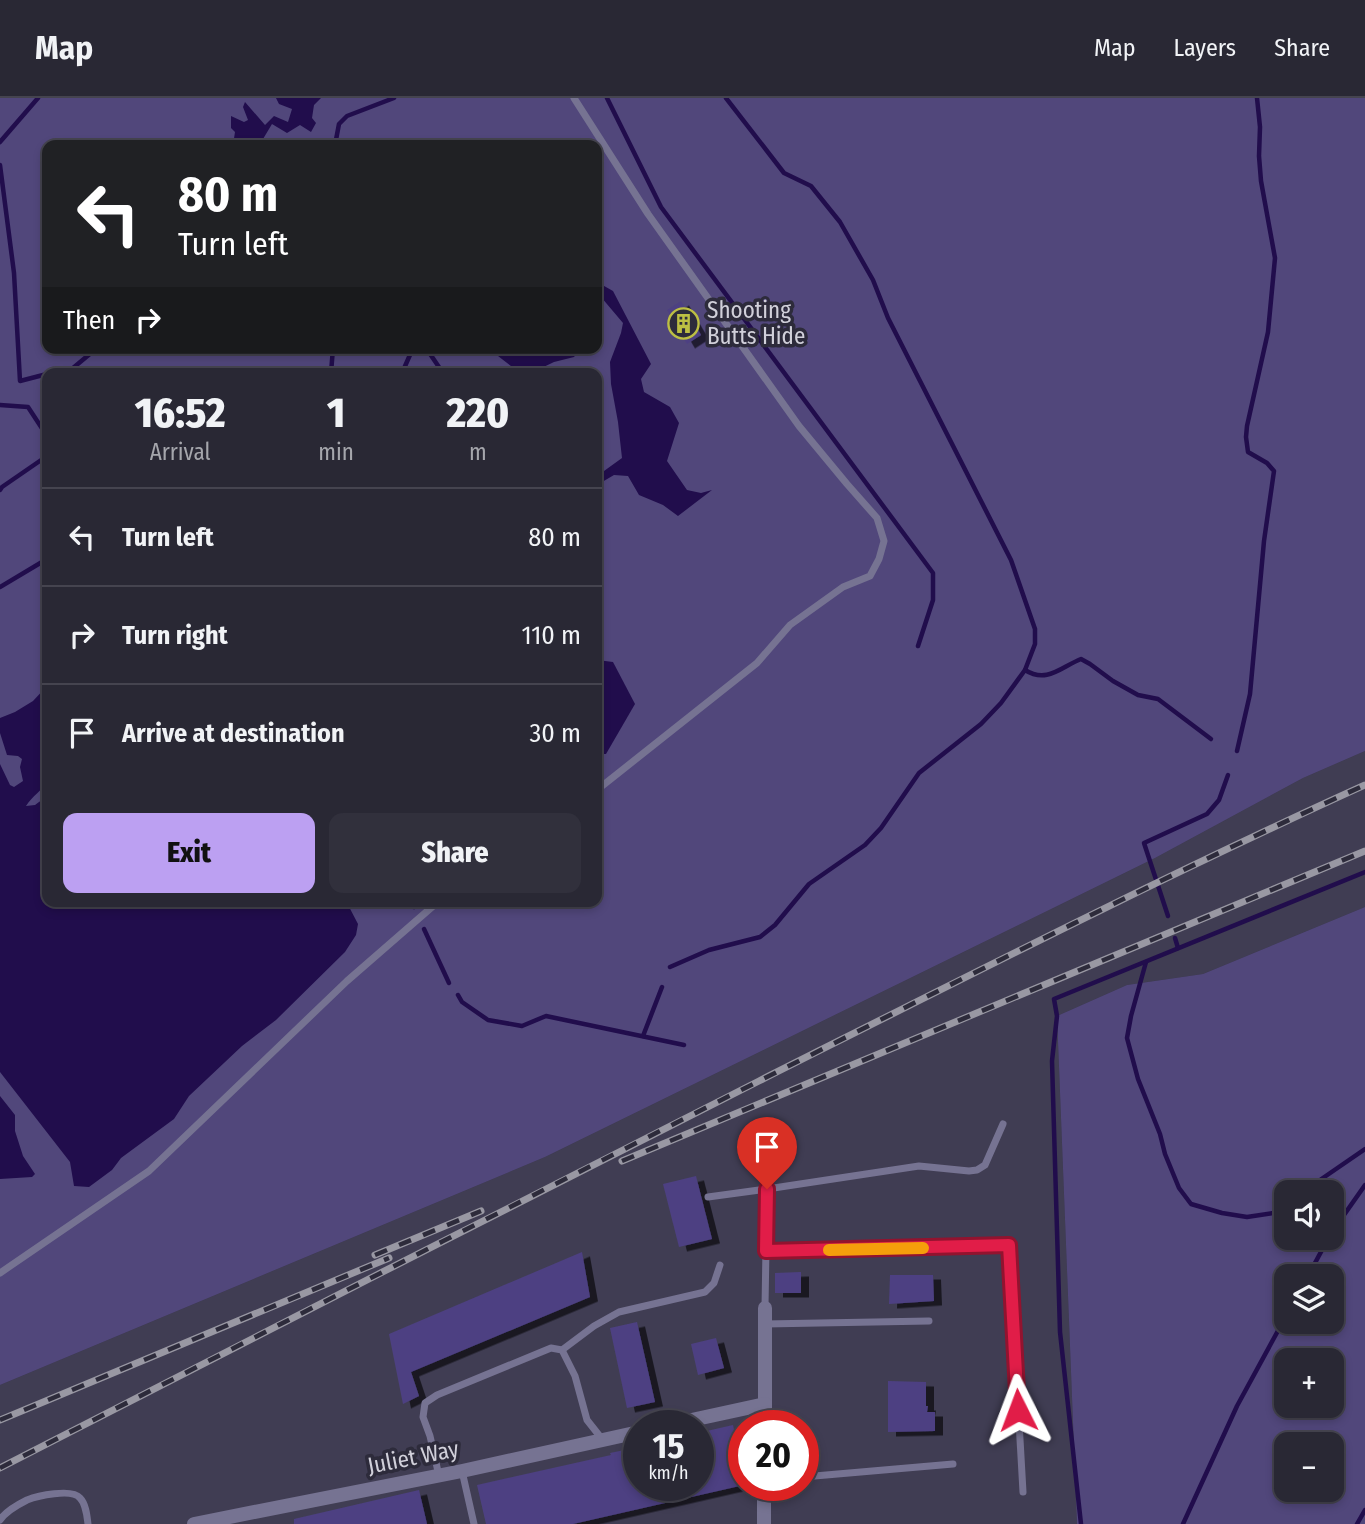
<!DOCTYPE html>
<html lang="en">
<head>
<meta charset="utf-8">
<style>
	body { margin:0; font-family:"Fira Sans Condensed",sans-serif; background:#31303c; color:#f1f3f6; height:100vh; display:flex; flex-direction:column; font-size:26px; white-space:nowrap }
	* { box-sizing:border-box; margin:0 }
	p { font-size:23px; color:#a5a6ac }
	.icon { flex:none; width:38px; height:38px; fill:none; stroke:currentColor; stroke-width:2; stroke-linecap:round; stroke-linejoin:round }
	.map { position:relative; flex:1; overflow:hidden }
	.drawer { position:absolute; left:42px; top:270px; width:560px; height:539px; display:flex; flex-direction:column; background:#292834; border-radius:14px; box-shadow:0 4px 10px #0003,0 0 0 2px #45444f }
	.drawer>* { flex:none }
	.banner { position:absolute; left:42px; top:42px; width:560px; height:214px; border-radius:14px; box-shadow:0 4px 10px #0003,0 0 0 2px #45444f; background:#202124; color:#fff; overflow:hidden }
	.controls { position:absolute; left:1274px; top:1082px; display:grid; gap:14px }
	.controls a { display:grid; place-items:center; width:70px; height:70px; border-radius:14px; background:#292834; box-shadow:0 4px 10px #0003,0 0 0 2px #45444f; font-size:35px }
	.speed { position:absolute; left:623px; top:1312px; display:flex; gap:14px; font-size:35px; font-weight:700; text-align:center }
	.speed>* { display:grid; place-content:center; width:91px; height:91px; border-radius:50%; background:#292834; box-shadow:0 4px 10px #0003,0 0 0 2px #45444f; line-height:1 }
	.speed small { font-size:18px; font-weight:400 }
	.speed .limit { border:10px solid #d22; background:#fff; color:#111 }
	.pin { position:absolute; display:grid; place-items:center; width:60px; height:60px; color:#fff; margin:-72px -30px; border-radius:50% 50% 50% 0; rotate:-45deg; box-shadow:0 0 7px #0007 }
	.pin .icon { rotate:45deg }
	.me { position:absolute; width:77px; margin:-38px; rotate:357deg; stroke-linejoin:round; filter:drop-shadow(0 0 5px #0008) }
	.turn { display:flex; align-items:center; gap:24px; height:147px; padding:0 21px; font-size:32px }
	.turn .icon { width:91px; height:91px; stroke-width:2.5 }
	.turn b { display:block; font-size:49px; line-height:60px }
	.then { display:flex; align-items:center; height:66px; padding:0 21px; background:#0003; gap:14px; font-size:26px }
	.eta { display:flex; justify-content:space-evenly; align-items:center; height:119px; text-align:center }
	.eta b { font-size:42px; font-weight:800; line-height:49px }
	.primary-button { display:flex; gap:14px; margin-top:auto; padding:14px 21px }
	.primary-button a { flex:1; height:80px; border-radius:14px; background:#bca0f2; color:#111; font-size:28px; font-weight:800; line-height:80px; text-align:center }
	.primary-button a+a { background:#31303c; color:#f1f3f6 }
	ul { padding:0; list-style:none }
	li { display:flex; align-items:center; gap:21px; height:98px; padding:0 21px; border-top:2px solid #45444f }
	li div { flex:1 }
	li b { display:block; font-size:26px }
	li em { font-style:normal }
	header { display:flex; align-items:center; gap:42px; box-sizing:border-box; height:98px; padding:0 35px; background:#292834; border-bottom:2px solid #45444f }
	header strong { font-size:33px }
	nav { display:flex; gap:38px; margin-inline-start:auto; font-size:24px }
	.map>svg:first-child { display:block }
	.built { fill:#403d53; fill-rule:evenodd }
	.green { fill:#51477b; fill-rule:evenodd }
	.water { fill:#210d4c }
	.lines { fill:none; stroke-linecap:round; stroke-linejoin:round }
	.stream { stroke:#210d4c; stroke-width:4.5 }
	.building { fill:#4d4082; filter:url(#shadow) }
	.lane { stroke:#767392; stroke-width:7 }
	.street { stroke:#767392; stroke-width:14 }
	.rail-casing { stroke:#9998a3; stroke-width:7 }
	.rail { stroke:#2d2b3b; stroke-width:4.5; stroke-dasharray:13; stroke-linecap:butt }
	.route-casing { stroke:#92132f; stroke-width:18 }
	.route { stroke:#e11d48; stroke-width:12 }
	.slow { stroke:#f59e0b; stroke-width:12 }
	.labels { text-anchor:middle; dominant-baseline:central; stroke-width:7; stroke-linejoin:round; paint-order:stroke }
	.poi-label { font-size:23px; fill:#d1d0da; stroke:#2d2b3b; text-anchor:start }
	.street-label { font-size:23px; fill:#d1d0da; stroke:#2d2b3b }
</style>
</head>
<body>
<header>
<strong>Map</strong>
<nav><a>Map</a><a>Layers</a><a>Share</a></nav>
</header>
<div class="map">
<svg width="1365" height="1426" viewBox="0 0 1365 1426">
	<defs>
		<filter id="shadow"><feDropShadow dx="8" dy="4.5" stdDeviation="0" flood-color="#0009"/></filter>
	</defs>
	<rect width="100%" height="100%" fill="#373645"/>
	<path class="built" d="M1365,653v156l-162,67 -76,11 -70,31 20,508h-1077v-139l545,-228 610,-299 148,-80zM639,1328h59v60h-59zM744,1328h59v60h-59z"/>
	<g class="green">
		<path d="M0,0h1365v653l-62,27 -148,80 -610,299 -545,228zM47,47h550v203h-550zM47,275h550v528h-550z"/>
		<path d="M1365,809v617h-288l-20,-508 70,-31 76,-11zM1286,1094h46v45h-46zM1286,1178h46v45h-46zM1286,1262h46v45h-46zM1286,1346h46v45h-46z"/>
	</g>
	<g class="water">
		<path d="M276,0h45l-7,7 -2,13 4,5 -5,9 -11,-7 -13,8 -15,-9 -9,15 -1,6h-29l2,-13 -4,-4v-12l13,6 4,-2 -5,-13 2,-5 20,23 9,-9 14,6 4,-13 -13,-5z"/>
		<path d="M597,184l16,9 38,73 -10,15 3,13 26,15 9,16 -12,38 20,29 14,3 11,-3 -34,26 -15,-11 -24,-10 -11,-19 -14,-1 -17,10v-14h7l18,-13 -4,-36 -7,-38 -1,-22 11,-29 2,-10 -22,-26 -4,2z"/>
		<path d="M490,250h91l-7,9 -20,5 -23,11h-11l-31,-24z"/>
		<path d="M597,562l16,2 22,42 -29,50h-9z"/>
		<path d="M47,588v95c-4,9 -15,15 -21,25l9,-1 12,-9v105h299l12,23 -2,11 -11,17 -69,68 -34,26 -53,50 -15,23 -53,39 -9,12 -23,17 -15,-1 -4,-24 -70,-90v-308l10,21 4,2 9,-6 -3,-14 2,-8 -4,-3 -11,-1 -7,-22v-15l15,-6 18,-11z"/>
		<path d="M0,998l15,19v16l8,25 12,18 -3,3 -32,2z"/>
	</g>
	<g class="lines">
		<g class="stream">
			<path d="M607,0l54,109 272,366v27l-15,46"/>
			<path d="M0,44l38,-44"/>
			<path d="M335,47l4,-21 8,-8 47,-18"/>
			<path d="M0,67l14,108 6,108 27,-7"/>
			<path d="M426,250l17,25"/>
			<path d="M54,275l19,-5 24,-20"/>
			<path d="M331,275l2,-25"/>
			<path d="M402,275l11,-25"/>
			<path d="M0,307l28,2 19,29"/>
			<path d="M0,392l2,-3 45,-31"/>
			<path d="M45,462l2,19"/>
			<path d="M0,489l47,-28"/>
			<path d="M1025,572c22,14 36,-3 56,-11l9,5 23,17 25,14 20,4 53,40"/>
			<path d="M1237,653l13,-57 14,-153 10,-70 -7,-8 -19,-11 -2,-15 1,-11 21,-94 7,-74 -14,-77 -2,-25 1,-29 -3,-29"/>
			<path d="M412,803l2,6"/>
			<path d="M1168,818l-24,-73 63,-29 12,-14 9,-25"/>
			<path d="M424,831l25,54"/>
			<path d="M1175,840l3,10"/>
			<path d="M1146,864l-15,54 -4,22 11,41 22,55 5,20 14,34 12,16 31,9 25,4 33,-5 6,-5"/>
			<path d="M670,869l39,-17 51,-13 15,-12 34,-41 56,-39 16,-17 38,-55 62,-49 20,-21 24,-33 10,-26v-15l-24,-69 -123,-242 -15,-38 -33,-58 -29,-36 -27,-13 -58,-75"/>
			<path d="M458,897l4,7 26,18 34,6 24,-10 138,29"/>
			<path d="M643,938l19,-49"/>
			<path d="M1305,1094l15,-12 45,-31"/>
			<path d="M1332,1134l33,-47"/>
			<path d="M1308,1178l21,-39"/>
			<path d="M1081,1426l-21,-192 -8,-271 5,-45 -3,-17 311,-127"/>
			<path d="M1183,1426l54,-118 49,-90"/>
			<path d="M1357,1426l8,-14"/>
		</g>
	</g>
	<g class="building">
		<path d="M681,203l20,34 -14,9 -20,-34z"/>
		<path d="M696,1078l16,63 -33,8 -16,-63z"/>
		<path d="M582,1154l8,45 -179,75 8,24 -16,8 -14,-70z"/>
		<path d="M801,1174v21h-26v-20z"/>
		<path d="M890,1177h43l1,26 -45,3z"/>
		<path d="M637,1224l18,80 -28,6 -17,-80z"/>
		<path d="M716,1240l8,30 -26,7 -7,-31z"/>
		<path d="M888,1283l38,1v24h2l-1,6h8v19l-47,1z"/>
		<path d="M733,1327l11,49v11l-171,39h-87l-9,-39 134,-30 -1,-2 29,-6v39h59v-53z"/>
		<path d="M419,1392l8,34h-133v-5z"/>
	</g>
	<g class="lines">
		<g class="lane">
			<path d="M574,0l74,116 151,212 48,58 30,34 7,23 -5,18 -9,17 -27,11 -53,38 -33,38 -160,127"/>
			<path d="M767,1091l152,-23 50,5 8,-1 8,-5 18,-41"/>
			<path d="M708,1099l59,-8 -2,118"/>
			<path d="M766,1153l243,-6 14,247"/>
			<path d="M0,1175l149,-102 198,-190 85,-74 10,-6"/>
			<path d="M765,1226l164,-3"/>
			<path d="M562,1252l32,-24 25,-14 86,-20 9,-9 6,-18"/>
			<path d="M462,1373l12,53"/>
			<path d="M439,1378l-9,-40 -7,-19 2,-14 12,-8 114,-47 11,2 13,26 12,44 15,19"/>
			<path d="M803,1379l150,-13"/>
			<path d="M0,1422c6,-9 17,-15 27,-20 10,-4 45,-12 53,-2 6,6 7,18 8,26"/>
		</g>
		<g class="street">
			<path d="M765,1210v96"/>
			<path d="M664,1328l101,-22v22"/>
			<path d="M194,1426l268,-53 177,-39"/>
			<path d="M764,1426v-38"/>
		</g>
		<defs>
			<g id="rail">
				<path d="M622,1063l743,-310"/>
				<path d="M375,1157l106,-44"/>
				<path d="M0,1322l389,-162"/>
				<path d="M0,1370c253,-130 505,-259 759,-387 201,-101 401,-203 606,-296"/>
			</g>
		</defs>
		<use href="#rail" class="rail-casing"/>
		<use href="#rail" class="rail"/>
	</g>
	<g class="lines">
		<defs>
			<path id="route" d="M767,1091l-1,62 243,-6 9,165"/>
		</defs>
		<use href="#route" class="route-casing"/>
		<use href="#route" class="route"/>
		<path class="slow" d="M829,1152l94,-2"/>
	</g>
	<defs>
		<symbol id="building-ring" viewBox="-11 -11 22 22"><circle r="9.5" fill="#2d2b3b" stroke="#bdbf43" stroke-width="1.5"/><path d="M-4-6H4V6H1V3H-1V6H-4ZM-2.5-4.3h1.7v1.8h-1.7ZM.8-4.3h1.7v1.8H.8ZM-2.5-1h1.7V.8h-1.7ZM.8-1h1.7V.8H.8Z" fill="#bdbf43"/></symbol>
	</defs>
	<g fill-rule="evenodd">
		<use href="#building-ring" x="666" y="208" width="35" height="35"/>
	</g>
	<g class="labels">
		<g class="poi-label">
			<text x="707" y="212">Shooting<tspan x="707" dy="26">Butts Hide</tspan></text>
		</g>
		<g class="street-label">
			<text transform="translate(413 1359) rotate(-11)">Juliet Way</text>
		</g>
	</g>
</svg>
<div class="controls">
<a><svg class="icon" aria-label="sound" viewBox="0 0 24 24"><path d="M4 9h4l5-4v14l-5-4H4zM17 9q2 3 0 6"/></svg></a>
<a><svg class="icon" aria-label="layers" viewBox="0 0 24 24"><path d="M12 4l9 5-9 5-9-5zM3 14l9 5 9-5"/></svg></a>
<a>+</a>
<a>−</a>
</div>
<div class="speed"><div>15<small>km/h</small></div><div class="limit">20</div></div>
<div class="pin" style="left:767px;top:1091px;background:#d93025"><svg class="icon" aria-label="arrive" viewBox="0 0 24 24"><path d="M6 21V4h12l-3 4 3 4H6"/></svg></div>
<svg class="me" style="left:1018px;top:1312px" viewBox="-20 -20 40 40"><path d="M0-17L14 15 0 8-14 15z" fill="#e11d48" stroke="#fff" stroke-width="4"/></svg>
<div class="banner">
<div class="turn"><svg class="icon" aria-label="left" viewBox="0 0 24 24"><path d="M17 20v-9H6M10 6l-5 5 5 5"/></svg><div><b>80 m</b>Turn left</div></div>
<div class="then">Then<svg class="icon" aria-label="right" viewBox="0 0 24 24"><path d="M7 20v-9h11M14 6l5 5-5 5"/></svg></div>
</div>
<section class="drawer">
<div class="eta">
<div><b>16:52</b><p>Arrival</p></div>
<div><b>1</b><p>min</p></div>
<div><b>220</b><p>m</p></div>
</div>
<ul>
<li><svg class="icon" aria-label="left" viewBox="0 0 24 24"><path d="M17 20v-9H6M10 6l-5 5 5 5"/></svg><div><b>Turn left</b></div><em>80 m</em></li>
<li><svg class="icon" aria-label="right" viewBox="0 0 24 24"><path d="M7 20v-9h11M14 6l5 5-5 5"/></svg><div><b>Turn right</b></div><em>110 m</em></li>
<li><svg class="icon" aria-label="arrive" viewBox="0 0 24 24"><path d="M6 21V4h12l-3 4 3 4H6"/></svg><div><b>Arrive at destination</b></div><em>30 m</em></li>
</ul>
<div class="primary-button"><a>Exit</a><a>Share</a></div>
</section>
</div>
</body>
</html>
